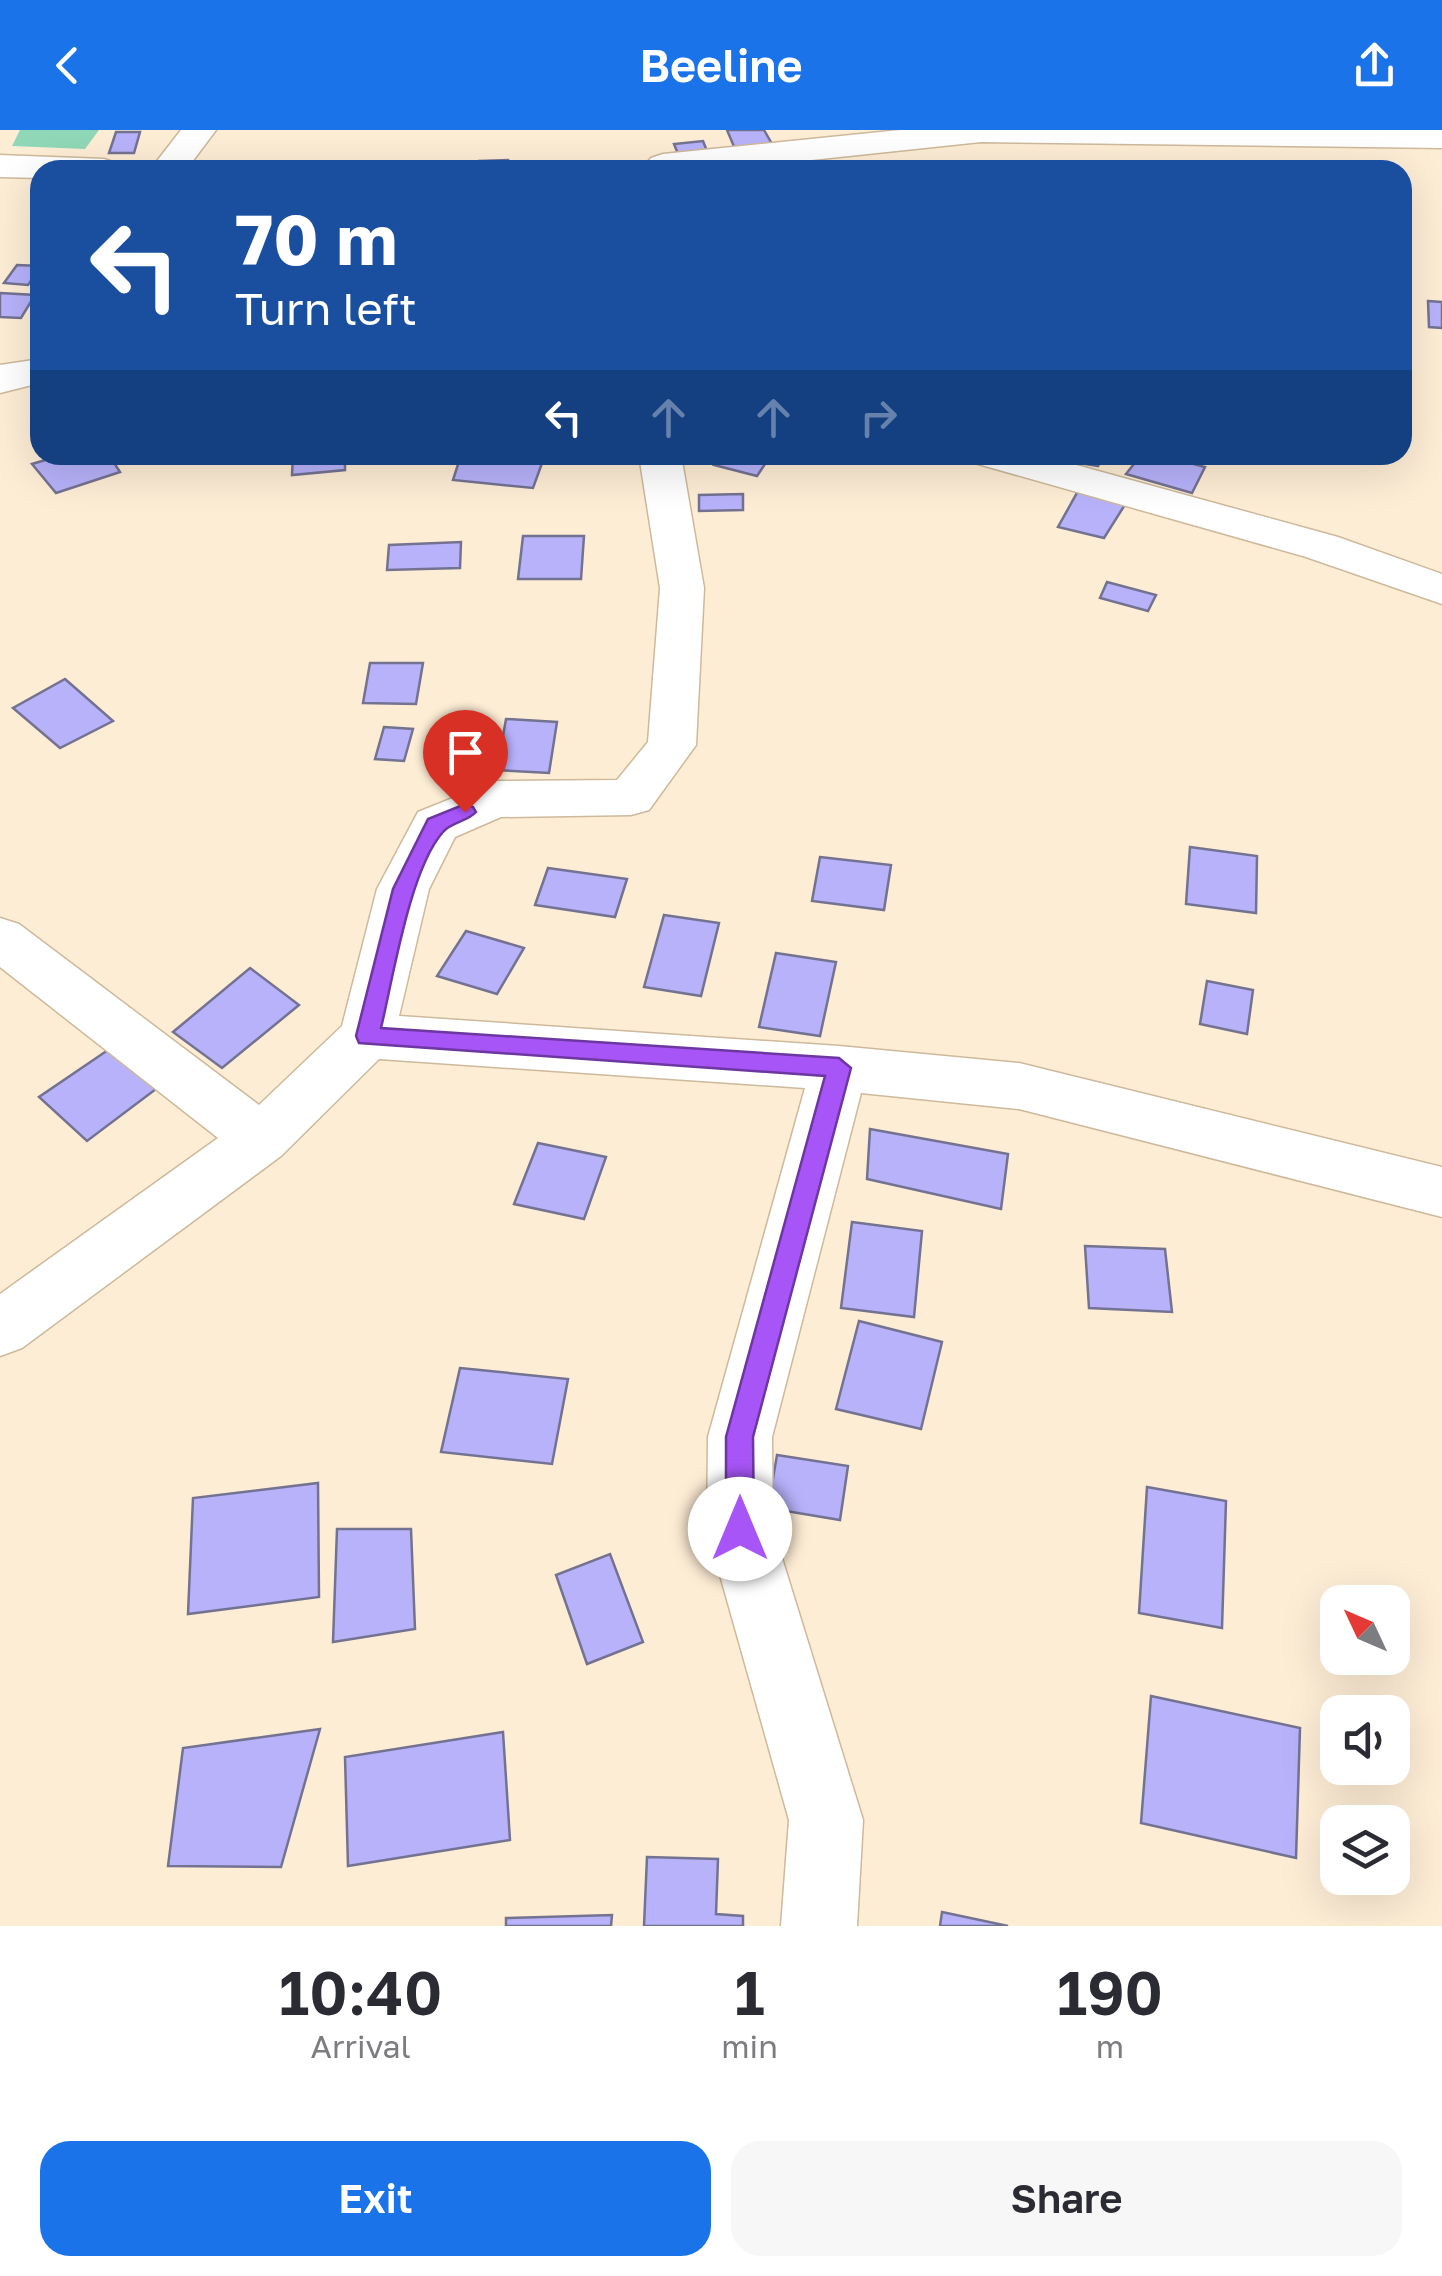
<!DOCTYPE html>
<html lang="en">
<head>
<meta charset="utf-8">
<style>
	body { margin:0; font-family:"Golos Text",sans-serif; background:#f7f7f7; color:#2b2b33; height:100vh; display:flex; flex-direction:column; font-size:38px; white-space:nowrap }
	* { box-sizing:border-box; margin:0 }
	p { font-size:32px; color:#7c7c81 }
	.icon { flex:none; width:55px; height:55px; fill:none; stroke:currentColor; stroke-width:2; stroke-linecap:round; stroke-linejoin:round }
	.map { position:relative; height:1796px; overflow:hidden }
	.side { display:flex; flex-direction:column; background:#fff; flex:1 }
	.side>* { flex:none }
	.guide { position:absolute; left:30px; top:30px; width:1382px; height:305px; border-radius:30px; box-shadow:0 10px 40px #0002; background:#1a4fa0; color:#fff; overflow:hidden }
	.needle { width:65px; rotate:314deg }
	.buttons { position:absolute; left:1320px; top:1455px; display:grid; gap:20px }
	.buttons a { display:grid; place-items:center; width:90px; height:90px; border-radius:20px; background:#fff; box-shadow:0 10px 40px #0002; font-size:50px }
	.pin { position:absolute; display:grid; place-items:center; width:85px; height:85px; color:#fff; margin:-102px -42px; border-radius:50% 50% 50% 0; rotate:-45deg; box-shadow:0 0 10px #0007 }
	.pin .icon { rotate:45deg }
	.me { position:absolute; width:110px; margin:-55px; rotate:0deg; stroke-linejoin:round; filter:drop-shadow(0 0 8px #0008) }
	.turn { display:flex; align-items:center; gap:35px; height:210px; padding:0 40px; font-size:45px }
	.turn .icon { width:130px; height:130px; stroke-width:2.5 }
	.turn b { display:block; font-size:70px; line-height:85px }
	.lanes { display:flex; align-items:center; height:95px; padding:0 40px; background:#0003; justify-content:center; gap:50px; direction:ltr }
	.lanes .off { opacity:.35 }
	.eta { display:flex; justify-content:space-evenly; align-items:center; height:170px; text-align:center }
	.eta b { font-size:60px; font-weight:600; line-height:70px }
	.action { display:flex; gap:20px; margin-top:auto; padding:20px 40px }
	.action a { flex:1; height:115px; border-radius:30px; background:#1a73e8; color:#fff; font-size:40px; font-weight:600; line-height:115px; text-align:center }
	.action a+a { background:#f7f7f7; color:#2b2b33 }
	header { display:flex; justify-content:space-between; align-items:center; height:130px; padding:0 40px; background:#1a73e8; color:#fff; font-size:45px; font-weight:600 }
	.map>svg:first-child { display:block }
	.green { fill:#8fd7b6 }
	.building { fill:#b7b2fa; stroke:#747291; stroke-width:2.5 }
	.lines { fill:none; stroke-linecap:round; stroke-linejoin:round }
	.minor-casing { stroke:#cdb99b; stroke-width:3 }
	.minor { fill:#fff; fill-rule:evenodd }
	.route { fill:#a855f7; stroke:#6d37a1; stroke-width:2.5 }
</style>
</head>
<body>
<header><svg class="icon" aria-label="back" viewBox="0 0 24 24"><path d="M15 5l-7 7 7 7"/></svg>Beeline<svg class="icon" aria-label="share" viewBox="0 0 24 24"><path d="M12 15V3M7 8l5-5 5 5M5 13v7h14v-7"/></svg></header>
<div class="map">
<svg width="1442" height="1796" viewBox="0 0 1442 1796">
	<rect width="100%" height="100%" fill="#feedd5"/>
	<path class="green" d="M20,0h79l-14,19 -73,-3z"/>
	<g class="building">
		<path d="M727,0h37l8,14 -37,5z"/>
		<path d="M116,2h24l-6,21h-25z"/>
		<path d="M703,11l6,15 -29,3 -6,-15z"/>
		<path d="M508,30v10h-30l1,-9z"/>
		<path d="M332,32l57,3 -2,5h-59z"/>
		<path d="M17,135l23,1v2l-12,17 -24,-2z"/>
		<path d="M0,163l35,2 -14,23 -21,-1z"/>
		<path d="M1428,171l14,1v26l-13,-1z"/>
		<path d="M62,325h47l11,17 -64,21 -24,-29z"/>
		<path d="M293,325h52v15l-53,5z"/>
		<path d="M461,325h84l-12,33 -80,-8z"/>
		<path d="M721,325h50l-14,21 -43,-11z"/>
		<path d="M1059,325h45l-6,11 -41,-7z"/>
		<path d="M1141,325h19l45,12 -13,26 -66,-19z"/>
		<path d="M1078,361l48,12 -22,35 -46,-11z"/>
		<path d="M743,364v16l-44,1v-16z"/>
		<path d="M523,406h61l-3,43h-63z"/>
		<path d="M461,412l-1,26 -73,2 2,-25z"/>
		<path d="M1107,452l49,13 -8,16 -48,-13z"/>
		<path d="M370,533h53l-7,41 -53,-1z"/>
		<path d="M65,549l48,42 -53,27 -47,-40z"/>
		<path d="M506,589l51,3 -8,51 -52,-3z"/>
		<path d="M384,597l29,2 -9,32 -29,-2z"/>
		<path d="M1190,717l67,9 -1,57 -70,-9z"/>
		<path d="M820,727l71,8 -7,45 -72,-9z"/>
		<path d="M548,738l79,11 -12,38 -80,-12z"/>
		<path d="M664,785l55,8 -18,73 -57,-9z"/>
		<path d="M466,801l58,17 -27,46 -60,-18z"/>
		<path d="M776,823l60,9 -16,74 -61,-9z"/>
		<path d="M250,838l49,37 -77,63 -49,-36z"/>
		<path d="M1207,851l46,9 -6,44 -47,-10z"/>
		<path d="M108,920l48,39 -69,52 -48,-44z"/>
		<path d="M870,999l138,25 -7,55 -134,-30z"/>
		<path d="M538,1013l68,14 -22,62 -70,-15z"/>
		<path d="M852,1092l70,9 -8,86 -73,-9z"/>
		<path d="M1085,1116l80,3 7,63 -83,-4z"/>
		<path d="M859,1191l83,21 -21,87 -85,-20z"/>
		<path d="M460,1238l108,11 -16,85 -111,-12z"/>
		<path d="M777,1325l71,11 -8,54 -72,-12z"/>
		<path d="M318,1353l1,114 -131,17 5,-116z"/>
		<path d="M1147,1357l79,14 -4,127 -83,-15z"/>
		<path d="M337,1399h74l4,100 -82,13z"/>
		<path d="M610,1424l33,88 -56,22 -31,-89z"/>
		<path d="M1151,1566l149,32 -4,130 -155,-35z"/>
		<path d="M320,1599l-39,138 -113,-1 15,-118z"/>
		<path d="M503,1602l7,108 -162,26 -3,-109z"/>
		<path d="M647,1727l71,2 -2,55 27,2v10h-99z"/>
		<path d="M942,1782l66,14h-68z"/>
		<path d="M612,1785l-1,11h-105v-8z"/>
	</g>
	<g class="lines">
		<defs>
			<g id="minor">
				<path d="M181,0h35l-30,40h-36z"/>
				<path d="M900,0h542v18l-461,-6 -265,28h-67l-4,-5 6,-7 12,-4z"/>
				<path d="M0,25l104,4 12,4 6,7h-82v8l-40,-1z"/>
				<path d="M40,229v24l-40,10v-28z"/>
				<path d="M639,325h42l23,133 -8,157 -47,65 -18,5 -130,2 -46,20 -26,52 -30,127 440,30 180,17 423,104v50l-423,-108 -158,-16 -89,344 1,92 90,291 -6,106h-76l8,-106 -82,-291 1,-92 97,-349 -426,-29 -98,97 -259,192 -22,8v-62l218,-156 -218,-171v-49l19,6 240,181 83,-79 35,-137 41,-77 77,-31 122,-1 31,-38 12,-154z"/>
				<path d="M972,325h68l298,82 104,37v30l-136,-47 -328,-93z"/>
			</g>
		</defs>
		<use href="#minor" class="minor-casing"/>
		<use href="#minor" class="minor"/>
	</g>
	<path class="route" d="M465,674l8,3 3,5c-9,10 -25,10 -33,20 -33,37 -50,146 -62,196l458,30 12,10 -98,369 1,92 -5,9 -9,4 -10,-4 -4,-9v-92l99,-361 -466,-33 -3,-7 37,-147 35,-70z"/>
</svg>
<div class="buttons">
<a><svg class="needle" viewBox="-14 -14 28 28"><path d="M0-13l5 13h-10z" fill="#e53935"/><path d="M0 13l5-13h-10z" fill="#7c7c81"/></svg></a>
<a><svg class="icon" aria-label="sound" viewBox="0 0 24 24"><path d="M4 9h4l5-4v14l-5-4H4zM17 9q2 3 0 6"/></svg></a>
<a><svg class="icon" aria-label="layers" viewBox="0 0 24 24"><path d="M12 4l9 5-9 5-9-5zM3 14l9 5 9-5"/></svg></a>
</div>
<div class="pin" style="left:465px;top:682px;background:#d93025"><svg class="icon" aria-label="arrive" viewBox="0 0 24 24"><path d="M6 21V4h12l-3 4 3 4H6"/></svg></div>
<svg class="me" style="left:740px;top:1399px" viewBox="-20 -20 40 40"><circle r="19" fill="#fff"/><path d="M0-13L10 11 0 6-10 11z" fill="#a855f7"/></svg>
<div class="guide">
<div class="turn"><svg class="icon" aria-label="left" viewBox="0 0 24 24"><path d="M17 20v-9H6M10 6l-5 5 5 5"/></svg><div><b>70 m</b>Turn left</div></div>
<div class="lanes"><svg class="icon" aria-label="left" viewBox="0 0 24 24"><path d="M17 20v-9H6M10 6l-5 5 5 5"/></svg><svg class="icon off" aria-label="ahead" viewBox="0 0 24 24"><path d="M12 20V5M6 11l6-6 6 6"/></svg><svg class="icon off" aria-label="ahead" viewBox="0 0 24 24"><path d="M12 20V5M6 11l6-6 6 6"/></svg><svg class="icon off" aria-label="right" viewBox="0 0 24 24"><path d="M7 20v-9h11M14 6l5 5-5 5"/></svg></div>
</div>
</div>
<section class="side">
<div class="eta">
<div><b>10:40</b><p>Arrival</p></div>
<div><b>1</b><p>min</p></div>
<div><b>190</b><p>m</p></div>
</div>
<div class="action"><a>Exit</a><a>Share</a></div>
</section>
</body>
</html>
